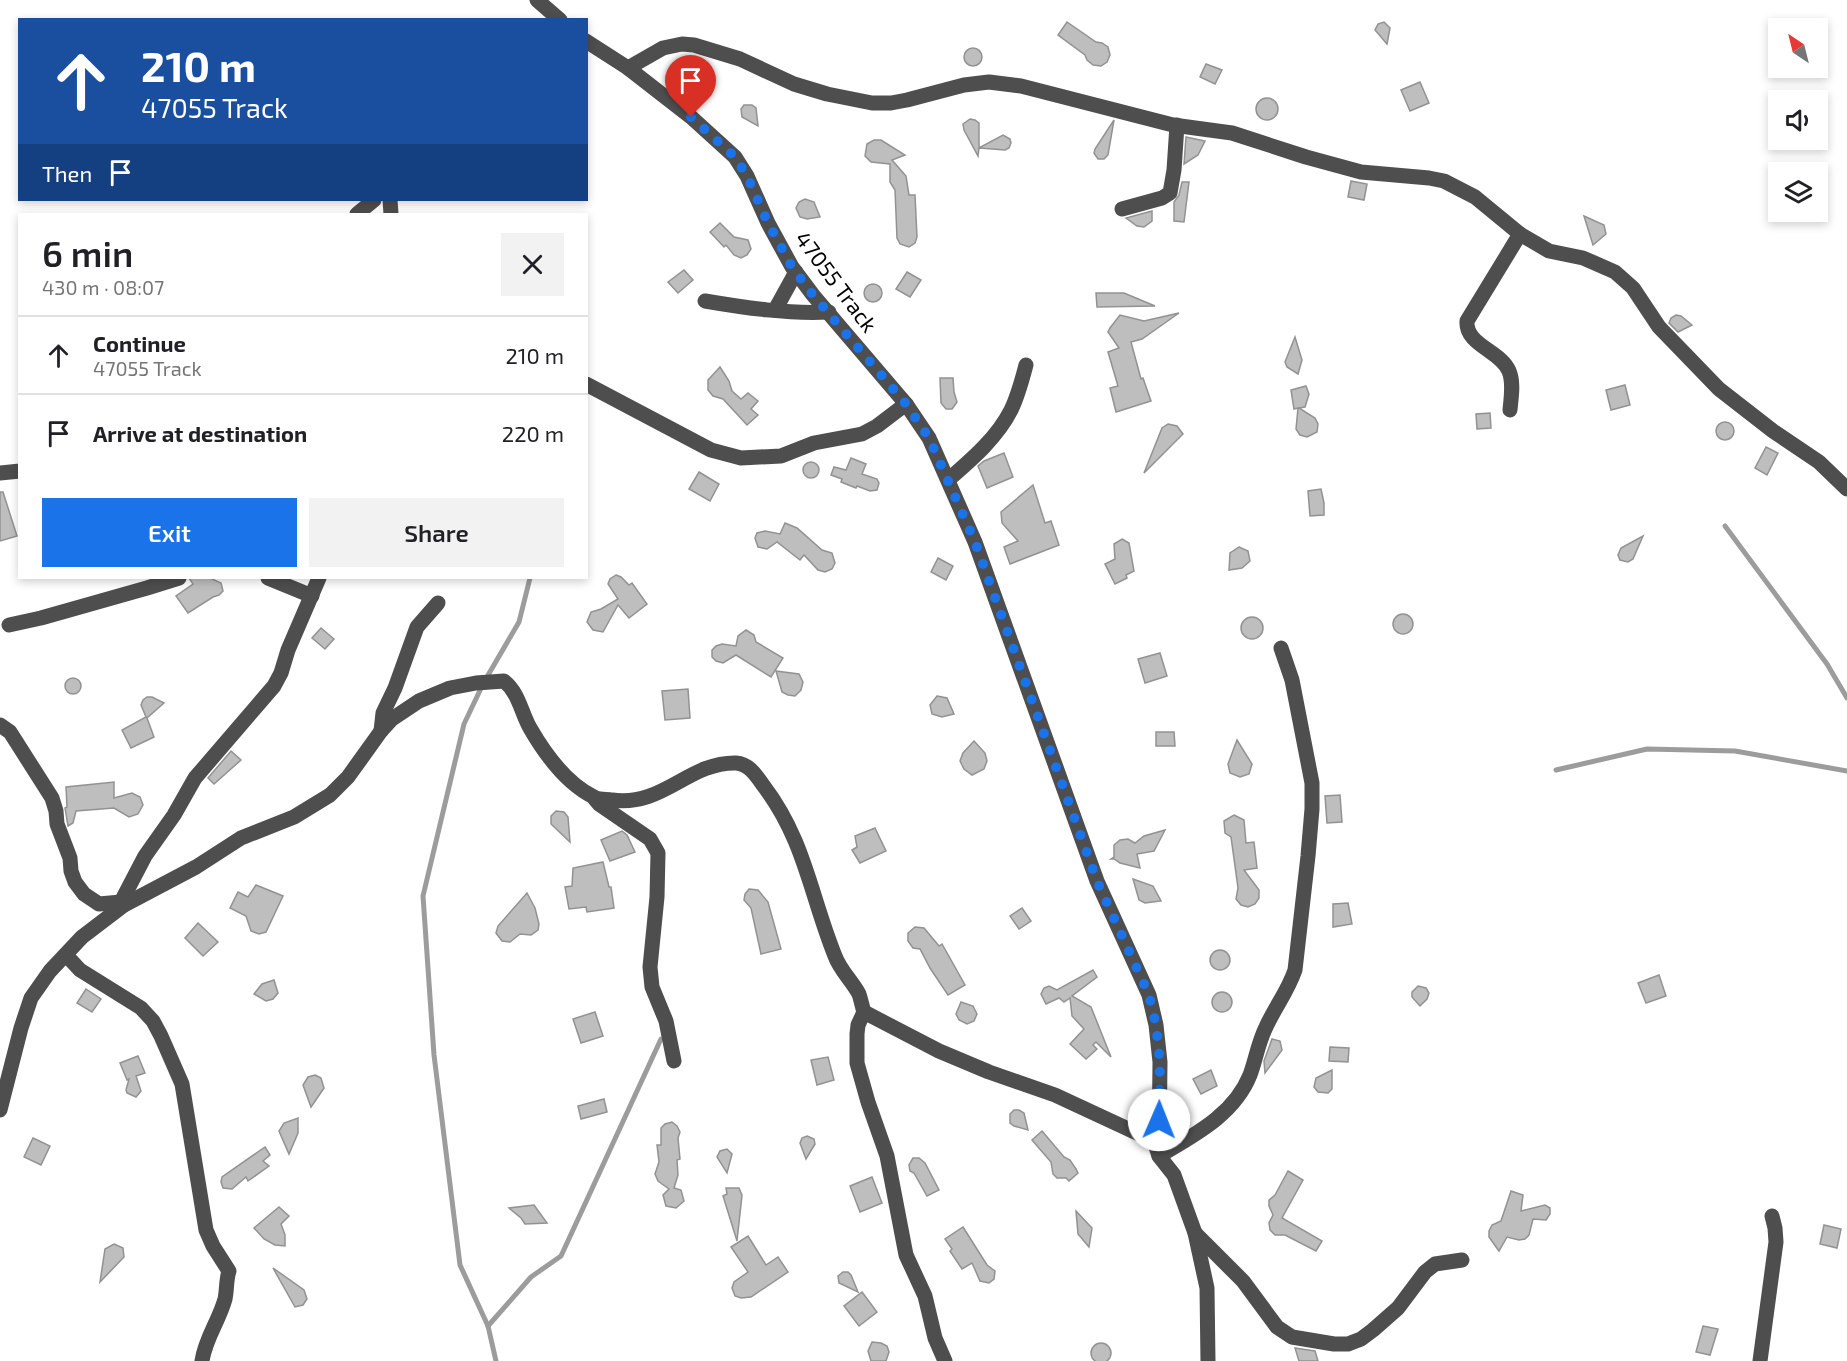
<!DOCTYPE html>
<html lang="en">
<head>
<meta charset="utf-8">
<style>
	body { margin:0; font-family:"Exo 2",sans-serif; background:#f2f2f2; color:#202124; height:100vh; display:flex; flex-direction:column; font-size:22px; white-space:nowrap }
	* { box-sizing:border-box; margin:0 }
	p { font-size:20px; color:#757577 }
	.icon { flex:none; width:33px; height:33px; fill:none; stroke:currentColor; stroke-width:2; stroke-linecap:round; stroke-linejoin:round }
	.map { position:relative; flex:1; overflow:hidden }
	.drawer { position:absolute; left:18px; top:213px; width:570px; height:366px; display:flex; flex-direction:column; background:#fff; border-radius:0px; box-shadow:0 3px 9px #0003 }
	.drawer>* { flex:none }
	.guide { position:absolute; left:18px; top:18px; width:570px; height:183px; border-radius:0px; box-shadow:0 3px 9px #0003; background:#1a4fa0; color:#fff; overflow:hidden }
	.needle { width:39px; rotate:325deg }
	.controls { position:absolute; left:1768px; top:18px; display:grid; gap:12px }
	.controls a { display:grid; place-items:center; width:60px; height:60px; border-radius:0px; background:#fff; box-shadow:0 3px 9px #0003; font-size:30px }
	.pin { position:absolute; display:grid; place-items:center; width:51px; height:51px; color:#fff; margin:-62px -26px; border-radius:50% 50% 50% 0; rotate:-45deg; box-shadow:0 0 6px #0007 }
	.pin .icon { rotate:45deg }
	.me { position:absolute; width:66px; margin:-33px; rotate:1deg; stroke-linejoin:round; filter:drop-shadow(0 0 4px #0008) }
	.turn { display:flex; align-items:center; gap:21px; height:126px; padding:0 24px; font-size:27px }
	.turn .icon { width:78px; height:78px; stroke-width:2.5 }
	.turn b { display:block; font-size:42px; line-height:51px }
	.then { display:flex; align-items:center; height:57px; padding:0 24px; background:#0003; gap:12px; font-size:22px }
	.round { display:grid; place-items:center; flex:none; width:63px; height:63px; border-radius:0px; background:#f2f2f2 }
	.head { display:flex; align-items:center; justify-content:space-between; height:102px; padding:0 24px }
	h1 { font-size:36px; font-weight:600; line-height:45px }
	.button { display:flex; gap:12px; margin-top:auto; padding:12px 24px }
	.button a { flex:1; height:69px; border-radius:0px; background:#1a73e8; color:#fff; font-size:24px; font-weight:600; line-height:69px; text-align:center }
	.button a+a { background:#f2f2f2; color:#202124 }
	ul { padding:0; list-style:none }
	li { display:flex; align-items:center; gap:18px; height:78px; padding:0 24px; border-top:2px solid #e0e0e0 }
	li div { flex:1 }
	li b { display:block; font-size:22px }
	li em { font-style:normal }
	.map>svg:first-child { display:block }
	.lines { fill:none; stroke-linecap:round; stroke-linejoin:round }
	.stream { stroke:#9c9c9c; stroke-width:5 }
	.building { fill:#bebebe; stroke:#929292; stroke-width:1.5 }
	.minor { stroke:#4e4e4e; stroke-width:15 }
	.route { stroke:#1a73e8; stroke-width:10; stroke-dasharray:0 18 }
	.labels { text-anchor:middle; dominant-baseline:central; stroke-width:4.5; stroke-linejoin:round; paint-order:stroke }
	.street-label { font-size:22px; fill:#000; stroke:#fff }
</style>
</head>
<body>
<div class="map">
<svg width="1847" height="1361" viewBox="0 0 1847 1361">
	<rect width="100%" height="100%" fill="#fff"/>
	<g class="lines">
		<g class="stream">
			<path d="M1725,526l102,138 20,34"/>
			<path d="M1556,770l91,-21 88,2 112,20"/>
			<path d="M488,1326l43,-49 30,-21 100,-217"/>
			<path d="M496,1361l-8,-35 -28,-61 -26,-210 -11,-159 41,-172 20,-42 35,-60 11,-44"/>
		</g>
	</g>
	<g class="building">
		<path d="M1067,22l29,20 6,1 6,4 2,8 -3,7 -6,4 -8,-1 -6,-5 -2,-5 -27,-20z"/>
		<path d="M1384,22l6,6 -3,16 -12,-14 3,-6z"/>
		<circle cx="973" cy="57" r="9"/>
		<path d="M1206,64l16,6 -7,14 -15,-7z"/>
		<path d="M1420,82l9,21 -19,8 -9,-21z"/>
		<circle cx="1267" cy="109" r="11"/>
		<path d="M744,105h8l4,3 2,18 -16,-9 -1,-8z"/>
		<path d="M970,119l5,1 4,3v25l24,-13 7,4 1,4 -2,5 -4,2 -26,-2 -1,8 -14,-26 -1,-6z"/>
		<path d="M1114,120l-6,35 -4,4h-6l-4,-6 1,-4z"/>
		<path d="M1186,137l19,4 -7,14 -14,9z"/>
		<path d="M874,140h7l24,15 -13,5 14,16 3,19h6l2,42 -2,6 -6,4 -9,-3 -3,-6 -2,-48 -5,-8v-18l-19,-2 -6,-6 2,-12z"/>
		<path d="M1351,181l16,3 -3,16 -16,-3z"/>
		<path d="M1182,182h7l-5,40 -10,-1v-19l5,-7z"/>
		<path d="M805,199l9,3 6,15 -13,2 -7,-2 -4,-9 3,-6z"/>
		<path d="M1152,211v10l-8,6 -7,-1 -11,-8z"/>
		<path d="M1584,216l20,9 2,9 -13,11z"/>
		<path d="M720,223l14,14 14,3 3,9 -4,6 -6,3 -7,-3 -8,-10 -2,2 -14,-15z"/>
		<path d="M684,270l9,10 -15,13 -10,-11z"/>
		<path d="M907,272l14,8 -11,17 -14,-8z"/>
		<circle cx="873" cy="293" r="9"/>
		<path d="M1096,293h28l31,13 -58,1z"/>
		<path d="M1179,313l-37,26 -11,3 10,37 2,-1 8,23 -35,11 -6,-24 8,-2 -10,-34 11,-4 -11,-16 2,-4 10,-13 24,6z"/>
		<path d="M1676,315l5,1 11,9 -14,7 -9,-9 2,-5z"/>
		<path d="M1295,337l7,23 -4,14 -11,-7 -2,-5z"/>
		<path d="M720,367l9,14 3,10 9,8 7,-6 10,8 -7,8 7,6 -11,10 -24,-26 -10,-3 -5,-6v-10z"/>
		<path d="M940,378h13l1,14 3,10 -5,7h-6l-5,-6z"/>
		<path d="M1625,385l5,20 -19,5 -5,-20z"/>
		<path d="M1306,386l3,8 -4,13 -6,1 16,10 3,6 -1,8 -10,5 -7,-2 -4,-6 2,-21 -4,1 -3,-19z"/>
		<path d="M1490,413l1,15 -14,1 -1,-15z"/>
		<circle cx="1725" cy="431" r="9"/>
		<path d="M1168,424l9,2 6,8 -39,39 18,-45z"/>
		<path d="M1766,447l12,6 -11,22 -12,-7z"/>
		<path d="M1004,453l9,24 -26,11 -9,-22 6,-5z"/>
		<path d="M851,458l15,6 -4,10 15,5 2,4 -2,7 -7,1 -13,-5 -1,2 -15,-6 1,-3 -11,-4 3,-8 12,3z"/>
		<circle cx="811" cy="470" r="8"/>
		<path d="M699,472l20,12 -9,17 -21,-12z"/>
		<path d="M1033,485l12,38 6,-2 8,24 -49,19 -6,-17 14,-6 -16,-18 -1,-11z"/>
		<path d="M1321,489l3,14v12l-14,1 -2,-25z"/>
		<path d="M0,492h3l14,44 -17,5z"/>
		<path d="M785,523l12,5 25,22 10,3 3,10 -3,6 -7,3 -7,-2 -14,-15 -4,5 -23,-18 -10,7 -9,-2 -3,-9 2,-5 8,-2 15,3z"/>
		<path d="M1643,536l-10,23 -5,3 -8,-2 -2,-5 3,-7z"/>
		<path d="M1122,539l7,4 5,28 -8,4 1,3 -12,6 -10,-20 10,-5 -1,-15z"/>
		<path d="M1239,547l9,4 2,10 -8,7 -13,2 1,-17z"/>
		<path d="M938,558l15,8 -7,14 -15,-8z"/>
		<path d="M616,575l5,2 8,8 3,-2 15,21 -18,14 -11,-13 -15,27 -10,-2 -6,-8 4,-10 10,-3 17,-10 -10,-15 2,-5z"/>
		<path d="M189,578h21l11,5 2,8 -4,4 -6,2 -25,16 -12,-17 17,-12z"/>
		<circle cx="1403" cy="624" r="10"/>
		<circle cx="1252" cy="628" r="11"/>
		<path d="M321,628l13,11 -9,10 -13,-11z"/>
		<path d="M746,630l8,5 2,7 27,16 -12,19 -35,-22 -13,8 -7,-2 -4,-4v-7l4,-4 6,-2 14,2 2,-10z"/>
		<path d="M1160,653l7,23 -22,7 -7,-24z"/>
		<path d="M776,671l23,3 4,8 -2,8 -6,6 -7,-1 -6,-3z"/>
		<circle cx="73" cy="686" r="8"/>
		<path d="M688,689l2,29 -25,2 -3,-29z"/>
		<path d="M937,696l10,2 7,16 -12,3 -10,-3 -2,-9z"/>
		<path d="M147,697h5l12,6 -17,15 7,19 -23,11 -9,-18 24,-13 -5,-12 2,-5z"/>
		<path d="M1156,732h18l1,14h-19z"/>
		<path d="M1237,740l15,24 -3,10 -9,3 -10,-4 -2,-9z"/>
		<path d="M974,741l11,12 2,8 -3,8 -12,6 -8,-6 -4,-8 3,-8z"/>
		<path d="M231,751l10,9 -27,24 -6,-6z"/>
		<path d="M114,782v16l18,-5 8,4 3,8 -5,9 -9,3 -15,-9 -38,3 -3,12 -5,3 -3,-18 2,-1 -1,-20z"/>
		<path d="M1340,795l2,27 -15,1 -2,-27z"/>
		<path d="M556,811l8,1 4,5 2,25 -19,-18v-8z"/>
		<path d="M1234,815l10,5 2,23 8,-1 3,26 -13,2 15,20v8l-4,6 -7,3 -7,-2 -5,-6 2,-11 -7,-51 -6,-4 -1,-12z"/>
		<path d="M875,828l11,23 -26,12 -8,-13 5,-3 -2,-11z"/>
		<path d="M1165,830l-11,21 -17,3 3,14 -20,-5 -6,-4h-3l3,-2v-12l6,-5 8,-1 7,4 9,-7z"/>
		<path d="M622,831l5,4 8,17 -25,9 -9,-21z"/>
		<path d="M603,862l6,25h2l3,21 -27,4 -1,-5 -17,2 -4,-22 7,-1 1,-18z"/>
		<path d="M1133,879l20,7 8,15 -16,2 -6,-3z"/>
		<path d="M256,885l27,11 -17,36 -7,2 -8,-3 -5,-15 -16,-8 8,-16 10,5z"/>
		<path d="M749,889l9,1 10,12 13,47 -20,5 -10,-46 -7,-8 1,-6z"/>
		<path d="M527,893l8,15 4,16 -1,6 -7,5 -11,-1 -10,8 -8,-1 -6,-8 2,-7z"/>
		<path d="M1348,903l4,21 -19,3v-23z"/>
		<path d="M1022,908l9,13 -12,8 -9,-13z"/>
		<path d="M198,923l20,19 -15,14 -18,-18z"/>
		<path d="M915,927l9,1 15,18 3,-2 23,41 -17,10 -18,-27 -10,-19 -7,-1 -5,-7v-8z"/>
		<circle cx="1220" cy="960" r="10"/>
		<path d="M1093,970l4,7 -25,19 19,11 20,50 -15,-15 -3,3 4,4 -11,10 -16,-15 14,-15 -12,-13 -2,-18 -6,4 -5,-4 -13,6 -5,-10 3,-6 5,-2 8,4z"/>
		<path d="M1659,975l7,21 -20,7 -8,-20z"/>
		<path d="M274,980l4,13 -5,6 -7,2 -12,-7 8,-10z"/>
		<path d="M1418,986l8,2 3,5 -2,6 -7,7 -8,-9v-5z"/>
		<path d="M86,989l15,10 -9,13 -15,-9z"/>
		<circle cx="1222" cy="1002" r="10"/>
		<path d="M961,1002l12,4 4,8 -3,7 -7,3 -8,-4 -3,-6z"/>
		<path d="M595,1012l8,24 -22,7 -8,-24z"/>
		<path d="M1272,1039l8,2 2,9 -17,23 -1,-12z"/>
		<path d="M1330,1047l19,1 -1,14 -19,-1z"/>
		<path d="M138,1056l7,17 -9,3 5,15 -5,6 -9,-4 -1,-3 3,-11 -2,1 -7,-17z"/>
		<path d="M828,1057l6,23 -17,5 -6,-25z"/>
		<path d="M1211,1070l6,16 -16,8 -8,-15z"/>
		<path d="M1332,1070v19l-4,4 -10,-1 -4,-5 2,-9z"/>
		<path d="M315,1075l6,3 3,10 -13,19 -8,-22 5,-8z"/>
		<path d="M604,1099l3,13 -26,7 -3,-13z"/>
		<path d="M1014,1110h5l5,3 4,17 -14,-4 -4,-3v-9z"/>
		<path d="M298,1118v15l-9,21 -10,-23 5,-8z"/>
		<path d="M672,1122l5,4 3,6 -2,6 2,21 -3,1 1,15 -4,13 7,2 3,11 -8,7 -10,-2 -3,-11 6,-6 -11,-8 -3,-7 4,-12 -2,-17h4v-17l4,-4z"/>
		<path d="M1042,1131l22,26 6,3 6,9 2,4 -9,8 -3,-3h-9l-4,-4 -2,-12 -19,-22z"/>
		<path d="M807,1136l7,3 1,5 -9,15 -6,-16 2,-5z"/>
		<path d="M33,1138l17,8 -9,19 -17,-8z"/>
		<path d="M265,1147l5,8 -7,6 6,5 -21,15 -2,-4 -14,12 -9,-1 -2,-6 1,-5z"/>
		<path d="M727,1149l5,5 -5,19 -10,-16 3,-6z"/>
		<path d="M913,1158h6l6,5 14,27 -12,6 -13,-23 -4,-2 -1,-6z"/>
		<path d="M1288,1171l15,9 -21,38 40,23 -6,10 -31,-16h-10l-5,-5 -1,-7 4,-8 -4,-9v-6l6,-5z"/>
		<path d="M872,1177l10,26 -22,9 -10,-26z"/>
		<path d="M726,1188h13l3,7 -5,46 -14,-45 4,-2z"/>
		<path d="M1511,1191l12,4 -2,16 24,-6 5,3v6l-4,6 -13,-1 -4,16 -4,4 -6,1 -12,-3 -8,14 -10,-14v-6l3,-6 9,-4z"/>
		<path d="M534,1205l13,18 -22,1 -4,-6 -12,-10z"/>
		<path d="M279,1207l10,9 -8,8 4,11v11l-10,-1 -11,-6 -10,-11z"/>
		<path d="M1076,1211l16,17 -3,19 -11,-13z"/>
		<path d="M1824,1225l17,4 -4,19 -17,-4z"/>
		<path d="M963,1227l24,38 8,6 -1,8 -5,4 -9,-2 -8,-18 -10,6 -12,-18 2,-2 -7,-10z"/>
		<path d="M748,1236l18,29 12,-8 10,15 -37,25 -10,1 -6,-2 -3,-8 2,-6 14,-10 -17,-25z"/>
		<path d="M114,1244l9,4 1,9 -24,25 5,-33z"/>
		<path d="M273,1268l31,22 3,9 -4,6 -8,2z"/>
		<path d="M843,1272h5l3,3 7,17 -19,-9 -1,-7z"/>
		<path d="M862,1292l15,20 -18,14 -15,-20z"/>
		<path d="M1703,1326l15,3 -8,26 -14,-3z"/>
		<path d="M872,1342l9,1 6,3 2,6 -3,9h-15l-3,-10z"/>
		<circle cx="1101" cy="1353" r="10"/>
		<path d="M1295,1348l20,3 3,10h-19z"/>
	</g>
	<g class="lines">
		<g class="minor">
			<path d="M537,0l23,20"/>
			<path d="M586,41l42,27 63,49 44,40 12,19 21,47 24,44 21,28 93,109 23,34 46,104 122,339 52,114 7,30 4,37 -1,90"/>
			<path d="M628,68l35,-20 19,-4 12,1 46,14 54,25 33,10 45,9h19l16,-3 57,-15 25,-3 32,4 152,39 59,8 74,24 55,15 68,6 15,3 31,16 45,37 29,17 34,7 32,14 18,16 26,39 60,62 54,42 46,31 28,27"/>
			<path d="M390,200l1,14"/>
			<path d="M1122,209l40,-11 8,-5 4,-23 3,-45"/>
			<path d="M357,214l17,-14"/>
			<path d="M705,301c41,7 83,13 124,11"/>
			<path d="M775,310l21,-38"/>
			<path d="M586,384l125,66 30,8 40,-2 33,-13 48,-9 15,-8 29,-22"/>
			<path d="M1510,410c1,-12 4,-27 -1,-39 -8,-20 -44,-26 -42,-50l53,-87"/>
			<path d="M0,473l20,-2"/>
			<path d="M948,480c23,-20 49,-42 63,-70 7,-14 11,-30 15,-45"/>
			<path d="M268,578l44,18"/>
			<path d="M9,625l32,-7 106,-30 32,-10"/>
			<path d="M0,725l10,7 42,66 4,13 1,13 13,34 1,13 4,11 9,12 15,10 22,-2"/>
			<path d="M381,731l2,-18 12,-25 22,-61 21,-24"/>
			<path d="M594,798l5,6 51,35 8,14 -1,44 -7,70 2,20 14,34 8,40"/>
			<path d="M124,905l-3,-3 24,-46 29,-41 21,-37 79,-92 7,-13 7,-23 31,-72"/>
			<path d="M66,955l14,15 61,38 12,13 8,15 21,48 24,146 7,16 16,25c-3,9 -2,19 -4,28 -6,22 -20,40 -23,62"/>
			<path d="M864,1012l-6,13 -1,9v29l11,39 19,54 19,99 19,41 10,42 10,23"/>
			<path d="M0,1110l21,-82 10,-30 19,-27 32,-34 42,-32 72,-38 45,-29 53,-21 36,-22 18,-18 33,-46 11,-12 27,-18 31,-13 26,-5 28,-2c15,12 17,31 26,47 15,26 37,56 64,69 4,3 13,2 18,3 52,7 76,-38 124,-37 13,1 20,12 27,22 42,55 47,109 72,171 5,14 17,25 24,38 2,6 3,12 5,18l75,39 50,21 66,23 99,46 5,15 15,19 21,58 12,55 1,73"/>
			<path d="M1159,1156c35,-21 75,-41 91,-81 6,-16 8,-32 16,-48 9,-20 22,-36 29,-57l13,-114 4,-47v-26l-20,-103 -11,-32"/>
			<path d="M1195,1233l48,48 34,46 15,10 42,7h14l13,-5 12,-9 25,-22 27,-36 10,-8 27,-4"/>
			<path d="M1760,1361l16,-119 -1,-14 -3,-12"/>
		</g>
	</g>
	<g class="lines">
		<path class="route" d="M691,117l44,40 12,19 21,47 24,44 21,28 93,109 23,34 46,104 122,339 52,114 7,30 4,37 -1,58"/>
	</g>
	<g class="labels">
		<g class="street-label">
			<text transform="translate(837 281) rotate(53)">47055 Track</text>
		</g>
	</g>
</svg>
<div class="controls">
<a><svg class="needle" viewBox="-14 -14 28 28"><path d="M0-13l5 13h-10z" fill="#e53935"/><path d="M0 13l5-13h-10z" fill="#757577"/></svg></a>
<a><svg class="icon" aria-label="sound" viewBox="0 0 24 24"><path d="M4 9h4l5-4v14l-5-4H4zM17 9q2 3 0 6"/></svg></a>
<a><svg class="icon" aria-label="layers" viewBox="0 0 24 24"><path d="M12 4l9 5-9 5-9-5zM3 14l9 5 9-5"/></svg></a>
</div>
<div class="pin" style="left:691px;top:117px;background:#d93025"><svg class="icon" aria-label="arrive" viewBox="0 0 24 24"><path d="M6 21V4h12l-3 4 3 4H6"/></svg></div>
<svg class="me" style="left:1159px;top:1120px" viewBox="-20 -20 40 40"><circle r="19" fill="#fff"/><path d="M0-13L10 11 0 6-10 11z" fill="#1a73e8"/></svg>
<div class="guide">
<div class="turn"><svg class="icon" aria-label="ahead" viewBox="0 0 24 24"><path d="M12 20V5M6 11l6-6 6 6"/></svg><div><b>210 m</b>47055 Track</div></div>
<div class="then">Then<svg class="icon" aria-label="arrive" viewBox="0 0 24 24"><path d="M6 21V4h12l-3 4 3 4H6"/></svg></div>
</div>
<section class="drawer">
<div class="head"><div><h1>6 min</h1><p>430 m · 08:07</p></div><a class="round"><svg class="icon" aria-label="close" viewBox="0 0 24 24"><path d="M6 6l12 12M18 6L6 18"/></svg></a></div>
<ul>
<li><svg class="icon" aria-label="ahead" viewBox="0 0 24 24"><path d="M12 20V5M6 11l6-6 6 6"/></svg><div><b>Continue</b><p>47055 Track</p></div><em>210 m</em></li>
<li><svg class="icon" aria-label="arrive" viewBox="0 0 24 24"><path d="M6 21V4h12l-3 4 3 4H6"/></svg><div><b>Arrive at destination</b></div><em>220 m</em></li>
</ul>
<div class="button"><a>Exit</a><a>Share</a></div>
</section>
</div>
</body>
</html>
